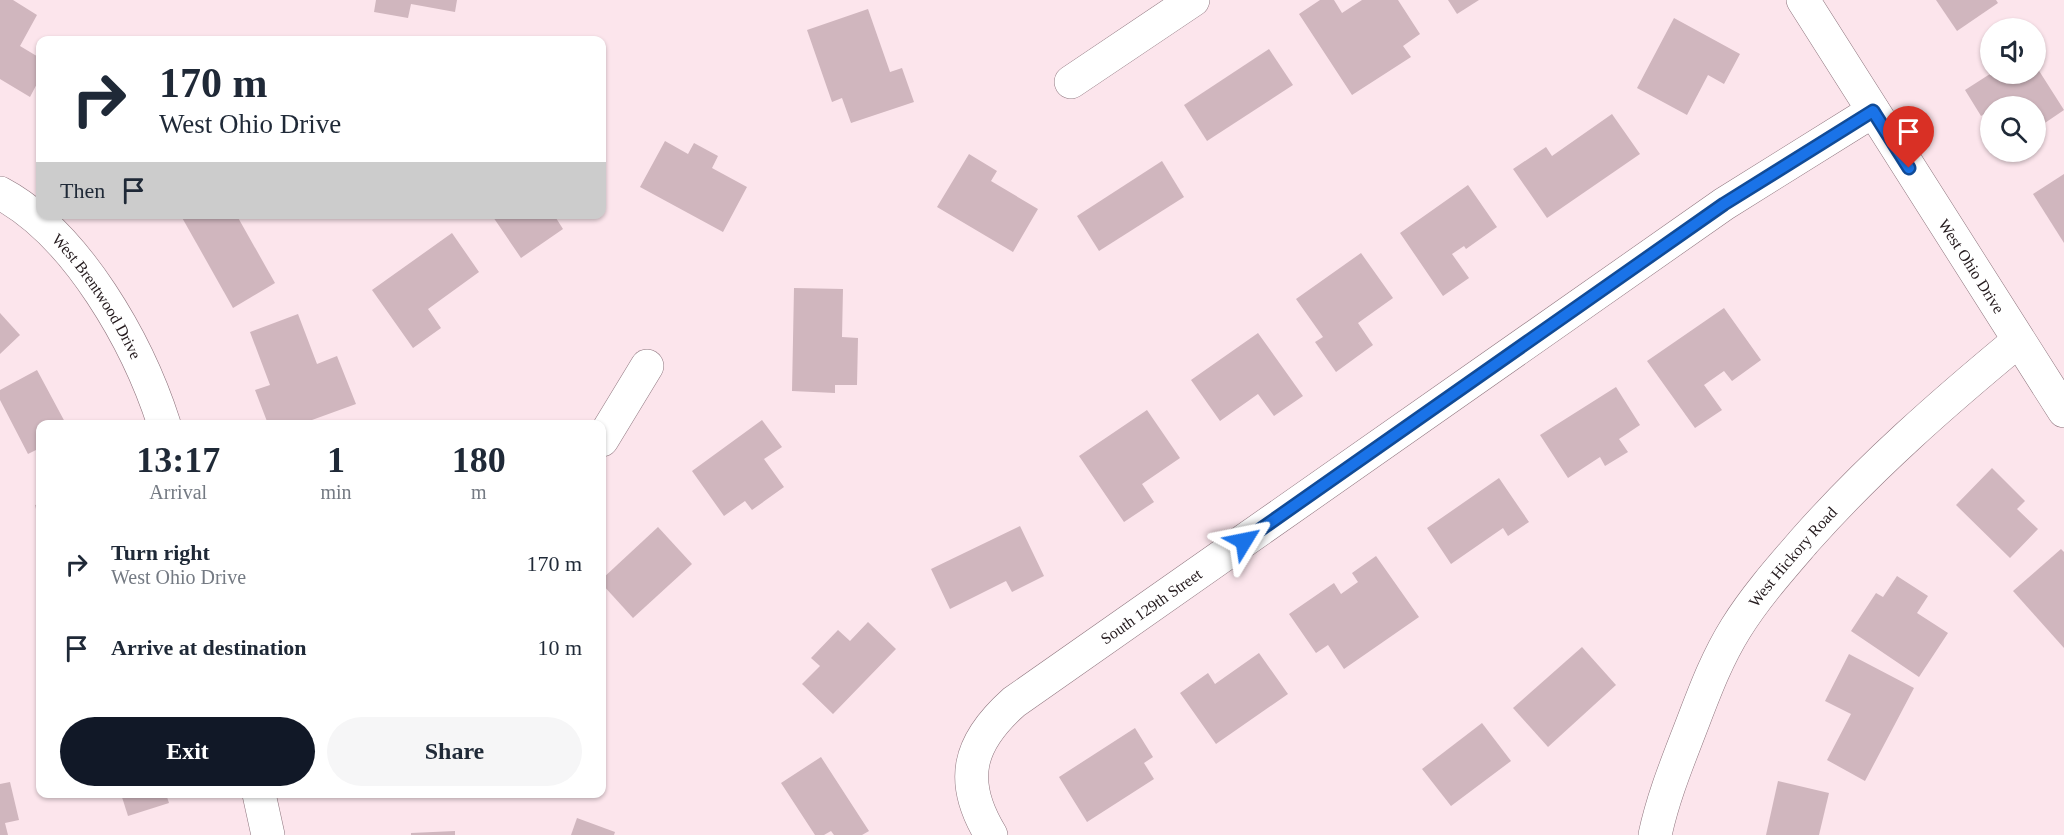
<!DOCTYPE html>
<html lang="en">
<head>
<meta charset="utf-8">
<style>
	body { margin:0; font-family:"Times New Roman",serif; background:#f6f6f7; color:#1f2937; height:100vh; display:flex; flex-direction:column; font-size:22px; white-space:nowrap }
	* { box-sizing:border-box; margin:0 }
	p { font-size:20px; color:#747a83 }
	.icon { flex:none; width:33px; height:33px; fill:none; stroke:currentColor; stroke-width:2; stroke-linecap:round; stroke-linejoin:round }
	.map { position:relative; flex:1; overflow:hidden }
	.panel { position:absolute; left:36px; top:420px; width:570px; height:378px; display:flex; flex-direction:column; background:#fff; border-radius:12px; box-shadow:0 2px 4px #0004 }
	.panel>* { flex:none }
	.banner { position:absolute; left:36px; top:36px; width:570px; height:183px; border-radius:12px; box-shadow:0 2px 4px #0004; background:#fff; color:#1f2937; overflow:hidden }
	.buttons { position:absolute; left:1980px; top:18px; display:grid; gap:12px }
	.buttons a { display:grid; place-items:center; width:66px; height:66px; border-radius:50%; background:#fff; box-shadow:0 2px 4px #0004; font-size:30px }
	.pin { position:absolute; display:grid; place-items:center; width:51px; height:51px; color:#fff; margin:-62px -26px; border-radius:50% 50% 50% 0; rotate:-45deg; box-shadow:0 0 6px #0007 }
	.pin .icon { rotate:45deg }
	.me { position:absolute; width:66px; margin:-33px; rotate:55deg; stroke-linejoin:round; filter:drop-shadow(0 0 4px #0008) }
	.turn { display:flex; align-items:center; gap:21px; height:126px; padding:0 24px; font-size:27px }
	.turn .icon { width:78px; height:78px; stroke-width:2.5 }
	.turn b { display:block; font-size:42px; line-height:51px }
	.then { display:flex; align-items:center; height:57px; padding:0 24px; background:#0003; gap:12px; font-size:22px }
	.eta { display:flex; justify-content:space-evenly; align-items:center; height:102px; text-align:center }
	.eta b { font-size:36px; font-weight:700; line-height:42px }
	.cta { display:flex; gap:12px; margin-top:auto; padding:12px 24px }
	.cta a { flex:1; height:69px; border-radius:36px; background:#111827; color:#fff; font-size:24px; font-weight:700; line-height:69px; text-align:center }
	.cta a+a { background:#f6f6f7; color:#1f2937 }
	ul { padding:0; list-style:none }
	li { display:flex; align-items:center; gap:18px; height:84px; padding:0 24px }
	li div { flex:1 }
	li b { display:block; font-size:22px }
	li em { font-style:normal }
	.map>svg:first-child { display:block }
	.building { fill:#d0b6be }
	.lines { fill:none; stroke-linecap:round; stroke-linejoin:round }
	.street-casing { stroke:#8e757e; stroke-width:34 }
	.street { stroke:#fff; stroke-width:33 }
	.route-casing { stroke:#114b97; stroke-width:15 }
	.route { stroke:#1a73e8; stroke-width:10 }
	.labels { text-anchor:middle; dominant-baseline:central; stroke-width:5; stroke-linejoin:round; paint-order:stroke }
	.street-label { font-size:16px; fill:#241a1d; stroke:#fdf7f9 }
</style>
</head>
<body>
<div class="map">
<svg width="2064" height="835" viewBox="0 0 2064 835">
	<rect width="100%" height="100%" fill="#fce5ec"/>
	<g class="building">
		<path d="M0,0h13l24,15 -17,31 20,12v20l-10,19 -30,-18z"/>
		<path d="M376,0h81l-2,12 -44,-8 -3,14 -34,-6z"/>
		<path d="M1320,0h14l8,13 20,-13h36l22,34 -17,12 8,11 -59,38 -53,-81z"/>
		<path d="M1448,0h31l-22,14z"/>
		<path d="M1936,0h60l2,3 -41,28z"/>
		<path d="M868,9l22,63 12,-4 12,34 -63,21 -9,-25 -10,4 -25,-72z"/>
		<path d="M1674,18l66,36 -16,30 -16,-9 -21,40 -50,-27z"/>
		<path d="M1269,49l24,36 -86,56 -23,-36z"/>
		<path d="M2036,66l28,44 -28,19v-23h-36l-1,-2 -9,2v4l-9,6 -16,-26 25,-16h46z"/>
		<path d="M1612,114l28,40 -93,64 -34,-49 33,-22 6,9z"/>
		<path d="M665,141l23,13 6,-11 24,13 -6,12 35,19 -24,45 -83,-45z"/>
		<path d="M969,154l28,17 -6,10 47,28 -25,43 -76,-45z"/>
		<path d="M1162,161l22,36 -85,54 -22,-35z"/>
		<path d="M2064,174v69l-31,-49z"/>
		<path d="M1468,185l29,42 -31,22 -2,-3 -12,8 17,24 -26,18 -43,-63z"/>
		<path d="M180,214h56l39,69 -42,25z"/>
		<path d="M491,214h70l-5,4 7,11 -42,29z"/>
		<path d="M452,233l27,39 -51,37 13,19 -28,20 -41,-58z"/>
		<path d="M1361,253l32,45 -35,25 15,22 -37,27 -21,-30 8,-5 -27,-38z"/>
		<path d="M794,288l49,1 -1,48 16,1 -1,47h-22v8l-43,-2z"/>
		<path d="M1724,308l37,52 -29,21 -8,-10 -20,14 18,25 -27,18 -48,-67z"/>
		<path d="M0,313l20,22 -20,19z"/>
		<path d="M298,314l19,50 20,-8 19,48 -55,20h-33l-13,-34 15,-5 -20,-53z"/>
		<path d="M1258,333l45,63 -29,20 -16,-22 -38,27 -29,-41z"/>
		<path d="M37,370l29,54h-26v30l-2,-5 -10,5 -28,-54v-10z"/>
		<path d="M1616,387l24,38 -21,14 9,13 -23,14 -5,-9 -32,21 -28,-43z"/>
		<path d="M1147,410l33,48 -38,26 12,18 -30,20 -45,-66z"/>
		<path d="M762,420l20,27 -18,12 20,28 -32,23 -7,-9 -21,15 -32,-45z"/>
		<path d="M1992,468l33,33 -8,8 21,20 -28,29 -54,-53z"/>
		<path d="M1499,478l30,44 -21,14 -5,-8 -52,36 -24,-36z"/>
		<path d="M40,504v21l-5,-20z"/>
		<path d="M1020,526l24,50 -32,16 -6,-11 -56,28 -19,-40z"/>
		<path d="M658,527l34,37 -59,54 -31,-34v-5z"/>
		<path d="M2061,549l3,3v96l-51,-57z"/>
		<path d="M1376,556l43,61 -75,52 -16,-24 -12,8 -27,-39 45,-31 7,11 17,-12 -6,-9z"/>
		<path d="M1897,576l31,20 -11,17 31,20 -29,44 -68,-46 25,-38 7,4z"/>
		<path d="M868,622l28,27 -63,65 -31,-30 18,-18 -9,-8 27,-28 12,11z"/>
		<path d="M1582,647l34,38 -68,62 -35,-39z"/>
		<path d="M1259,653l29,41 -72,50 -36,-51 28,-20 7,11z"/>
		<path d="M1849,654l65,34 -49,93 -38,-21 24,-46 -26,-13z"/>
		<path d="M1482,723l29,38 -60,45 -29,-37z"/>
		<path d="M1135,728l18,29 -9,6 10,16 -67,43 -28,-45z"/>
		<path d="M821,757l48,74 -7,4h-28l-3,-4 -7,4h-9l-34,-52z"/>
		<path d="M1778,781l51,12 -10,42h-53z"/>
		<path d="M10,782l9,38 -14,3 3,12h-8v-51z"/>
		<path d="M121,794h45l3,9 -41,13z"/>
		<path d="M577,818l38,14 -1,3h-43z"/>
		<path d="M455,831v4h-44v-2z"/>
	</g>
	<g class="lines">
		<defs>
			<g id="street">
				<path id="s1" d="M1803,0l261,411"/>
				<path d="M1071,82l122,-82"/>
				<path id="s2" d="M0,193c77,41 138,150 164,231"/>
				<path d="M602,440l45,-74"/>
				<path d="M259,794l9,41"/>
				<path id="s3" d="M991,835c-33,-54 -23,-92 23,-133l710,-498 149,-93"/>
				<path id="s4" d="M1655,835c7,-33 19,-64 31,-95 15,-38 28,-77 50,-112 20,-32 45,-60 70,-89 65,-73 137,-136 212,-198"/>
			</g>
		</defs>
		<use href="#street" class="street-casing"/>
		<use href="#street" class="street"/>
	</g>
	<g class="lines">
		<defs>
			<path id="route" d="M1244,541l480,-337 149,-93 36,57"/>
		</defs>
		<use href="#route" class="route-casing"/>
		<use href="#route" class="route"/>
	</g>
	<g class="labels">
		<g class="street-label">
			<text stroke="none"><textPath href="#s1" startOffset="315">West Ohio Drive</textPath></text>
			<text stroke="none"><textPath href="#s2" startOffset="144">West Brentwood Drive</textPath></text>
			<text stroke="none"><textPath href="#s4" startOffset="314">West Hickory Road</textPath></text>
			<text stroke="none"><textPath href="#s3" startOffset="318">South 129th Street</textPath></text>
		</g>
	</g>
</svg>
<div class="buttons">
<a><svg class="icon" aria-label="sound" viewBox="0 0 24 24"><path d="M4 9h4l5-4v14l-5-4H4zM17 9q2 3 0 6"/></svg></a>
<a><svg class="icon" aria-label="search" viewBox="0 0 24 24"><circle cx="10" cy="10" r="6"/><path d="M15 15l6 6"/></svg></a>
</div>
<div class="pin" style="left:1909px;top:168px;background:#d93025"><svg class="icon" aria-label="arrive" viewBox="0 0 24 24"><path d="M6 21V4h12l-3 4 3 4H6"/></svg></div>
<svg class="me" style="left:1244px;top:541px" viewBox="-20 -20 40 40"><path d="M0-17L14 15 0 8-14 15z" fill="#1a73e8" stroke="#fff" stroke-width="4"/></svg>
<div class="banner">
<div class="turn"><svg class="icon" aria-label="right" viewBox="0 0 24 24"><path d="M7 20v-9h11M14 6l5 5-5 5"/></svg><div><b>170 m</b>West Ohio Drive</div></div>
<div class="then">Then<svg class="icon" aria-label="arrive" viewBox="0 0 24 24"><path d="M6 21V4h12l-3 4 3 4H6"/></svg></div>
</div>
<section class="panel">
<div class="eta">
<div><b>13:17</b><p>Arrival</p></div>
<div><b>1</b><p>min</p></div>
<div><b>180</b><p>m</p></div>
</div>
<ul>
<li><svg class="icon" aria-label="right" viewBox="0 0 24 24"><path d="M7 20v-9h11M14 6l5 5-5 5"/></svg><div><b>Turn right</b><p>West Ohio Drive</p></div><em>170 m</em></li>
<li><svg class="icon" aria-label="arrive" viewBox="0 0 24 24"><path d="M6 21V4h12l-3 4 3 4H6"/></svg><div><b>Arrive at destination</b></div><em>10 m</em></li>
</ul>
<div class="cta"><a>Exit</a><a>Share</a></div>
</section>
</div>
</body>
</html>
